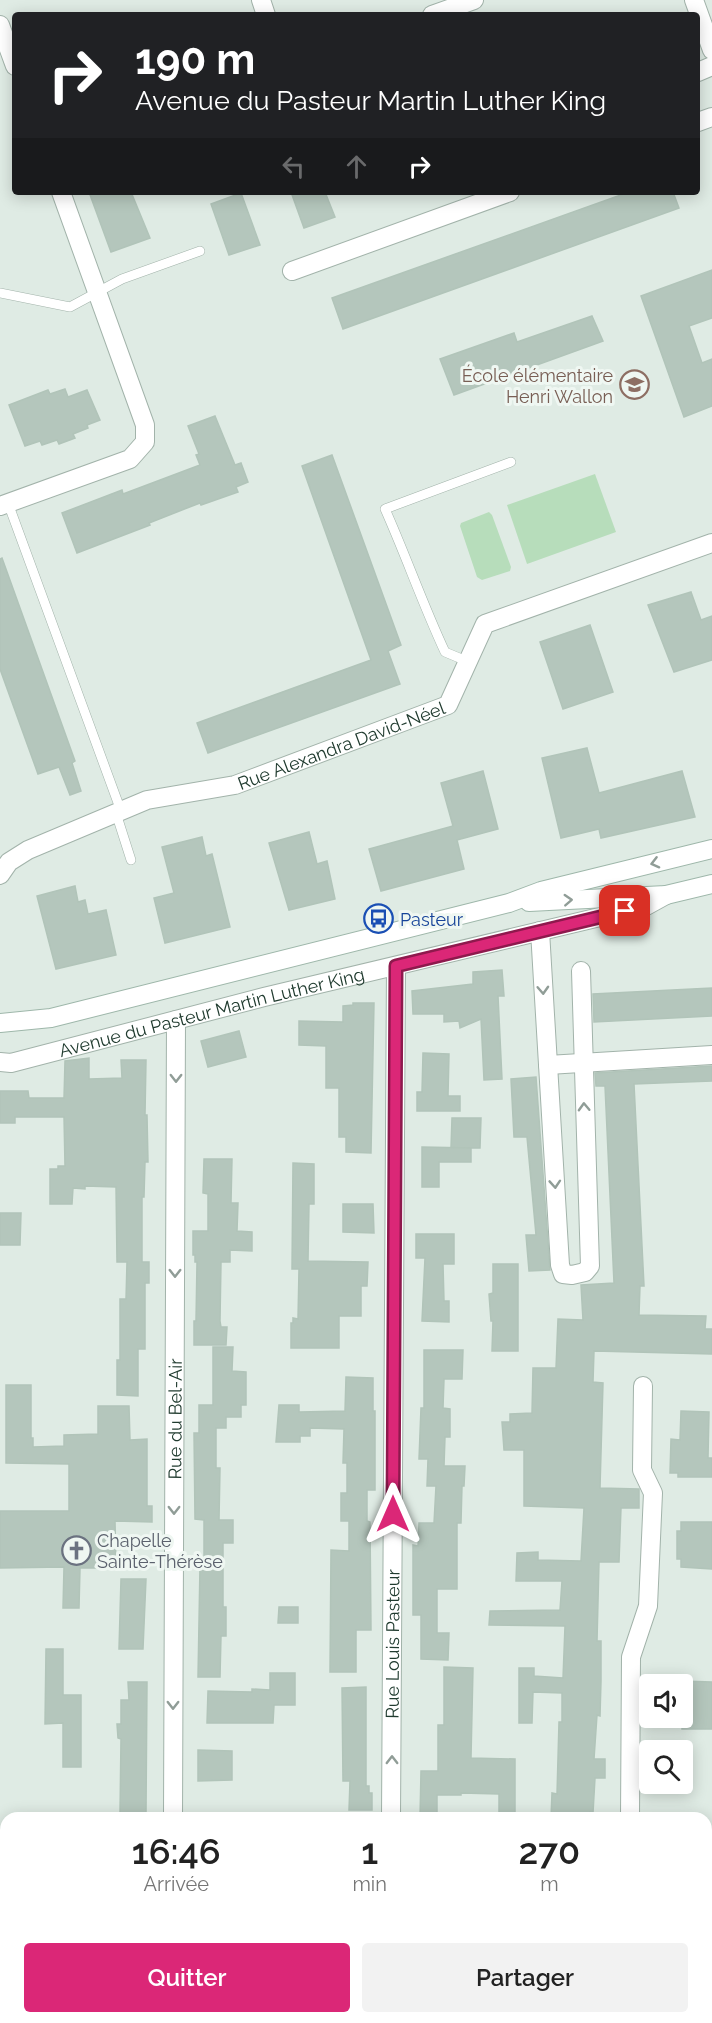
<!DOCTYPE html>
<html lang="fr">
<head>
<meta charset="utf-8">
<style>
	body { margin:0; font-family:Raleway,sans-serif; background:#f2f2f2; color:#222; height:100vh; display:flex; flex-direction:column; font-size:22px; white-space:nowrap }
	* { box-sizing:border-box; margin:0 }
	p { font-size:20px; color:#767676 }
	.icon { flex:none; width:33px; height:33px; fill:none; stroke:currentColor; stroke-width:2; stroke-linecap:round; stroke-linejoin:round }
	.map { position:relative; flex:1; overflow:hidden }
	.details { position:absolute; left:0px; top:1812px; width:712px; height:212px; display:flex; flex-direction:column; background:#fff; border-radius:18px 18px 0 0; box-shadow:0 3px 15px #0003 }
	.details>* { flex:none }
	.hud { position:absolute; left:12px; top:12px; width:688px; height:183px; border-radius:6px; box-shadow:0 3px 15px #0003; background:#202124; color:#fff; overflow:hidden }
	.tools { position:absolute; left:639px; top:1674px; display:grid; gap:12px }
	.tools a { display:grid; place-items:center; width:54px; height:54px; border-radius:6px; background:#fff; box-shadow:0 3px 15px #0003; font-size:30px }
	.pin { position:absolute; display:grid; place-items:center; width:51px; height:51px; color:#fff; margin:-26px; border-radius:12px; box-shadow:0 3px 9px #0006 }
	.me { position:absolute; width:66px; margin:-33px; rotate:0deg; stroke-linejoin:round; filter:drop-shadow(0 0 4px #0008) }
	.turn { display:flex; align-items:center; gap:21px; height:126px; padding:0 24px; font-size:27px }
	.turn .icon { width:78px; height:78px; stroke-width:2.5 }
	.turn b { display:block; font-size:42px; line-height:51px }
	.lanes { display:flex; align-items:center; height:57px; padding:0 24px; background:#0003; justify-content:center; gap:30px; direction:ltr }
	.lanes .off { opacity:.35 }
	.eta { display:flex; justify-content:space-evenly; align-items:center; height:102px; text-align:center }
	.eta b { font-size:36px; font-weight:600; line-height:42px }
	.button { display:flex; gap:12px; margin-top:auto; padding:12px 24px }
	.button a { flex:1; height:69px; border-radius:6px; background:#db2777; color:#fff; font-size:24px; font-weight:600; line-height:69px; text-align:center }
	.button a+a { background:#f2f2f2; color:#222 }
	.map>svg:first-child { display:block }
	.green { fill:#b7ddbb }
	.building { fill:#b4c6bc; stroke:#b1c4b9; stroke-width:1.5 }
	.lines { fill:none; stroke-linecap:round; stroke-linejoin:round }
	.lane-casing { stroke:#a2b3aa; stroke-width:10 }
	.street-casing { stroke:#a2b3aa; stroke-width:20 }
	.secondary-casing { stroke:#9eb7aa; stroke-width:20 }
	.lane { stroke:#fff; stroke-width:9 }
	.street { stroke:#fff; stroke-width:18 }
	.secondary { stroke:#fff; stroke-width:18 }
	.oneway { stroke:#909d97 }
	.route-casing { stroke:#8e194d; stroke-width:15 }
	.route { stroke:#db2777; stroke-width:10 }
	.labels { text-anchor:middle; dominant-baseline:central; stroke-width:6; stroke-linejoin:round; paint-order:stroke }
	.education-label { font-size:18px; fill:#785e54; stroke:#eff7f2; text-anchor:end }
	.street-label { font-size:18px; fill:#203b2f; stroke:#eff7f2 }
	.transit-label { font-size:18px; fill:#164399; stroke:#eff7f2; text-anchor:start }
	.worship-label { font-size:18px; fill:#5b616d; stroke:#eff7f2; text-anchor:start }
</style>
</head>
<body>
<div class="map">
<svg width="712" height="2023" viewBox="0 0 712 2023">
	<rect width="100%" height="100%" fill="#dfebe4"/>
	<g class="green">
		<path d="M595,474l21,58 -89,32 -20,-59z"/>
		<path d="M489,512l3,3 19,52 -1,4 -28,9 -5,-3 -17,-51 1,-3z"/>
	</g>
	<g class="building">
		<path d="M89,192h42l19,46 -39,14z"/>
		<path d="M291,192h34l10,25 -31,11z"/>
		<path d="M629,192h44l6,16 -336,121 -11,-31z"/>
		<path d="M241,193l19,52 -31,10 -18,-51z"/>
		<path d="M712,270v48l-23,8 13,37 10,-4v47l-28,11 -43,-121z"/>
		<path d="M592,316l11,25 -149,54 -14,-36 74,-26 3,9z"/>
		<path d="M65,389l3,8 19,-7 13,30 -13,5 1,3 -15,6 2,4 -16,6 -2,-4 -15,5 -2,-4 -15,5 -16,-41 39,-15 2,4z"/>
		<path d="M215,416l20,49 6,-2 7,19 -12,5 2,5 -37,13 -1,-2 -13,5 -38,15 1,2 -73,28 -15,-40 60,-23 1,4 77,-29 -4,-10 3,-1 -11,-28z"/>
		<path d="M332,455l69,190 -13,6 12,33 -192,69 -11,-30 174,-63 -69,-194z"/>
		<path d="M2,558l73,203 -3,2 9,28 -11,4 -11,-28 -21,7 -38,-105v-110z"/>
		<path d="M691,592l10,28 11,-4v44l-38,12 -26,-67z"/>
		<path d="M590,625l23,67 -50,17 -23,-67z"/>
		<path d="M587,748l12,45 83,-22 13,46 -94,21 -2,-9 -38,9 -19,-80z"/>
		<path d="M483,771l15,58 -41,11 7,29 -83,22 -12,-42 84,-23 -12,-43z"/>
		<path d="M309,832l8,32 10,-3 8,38 -46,11 -20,-67z"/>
		<path d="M202,837l4,19 6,-2 18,73 -65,16 -11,-45 20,-5 -12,-46z"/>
		<path d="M75,886l3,16 7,-2 3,14 18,-4 10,45 -60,14 -19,-73z"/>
		<path d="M502,970l2,26h-6l4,83 -18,1 -3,-61 -21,9 -1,-7 -15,1v-8h-31l-1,-23 61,-7v-12z"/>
		<path d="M712,988v28l-118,6 -1,-28z"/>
		<path d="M353,1003h21l-3,150 -25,-1v-15h-7v-49h-13v-42l-27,-1v-24l44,1v-16l10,-1z"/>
		<path d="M239,1031l7,26 -38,10 -7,-26z"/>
		<path d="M423,1053l26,1 -1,42h12v15h-43v-19h5z"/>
		<path d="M89,1058v21l33,-1 -1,-18h25l-1,55h2l1,47h-3l-1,35h-2v65h7v21h-4v66h-7v47l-21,-1v-35h3v-61h6l1,-37h-10l-1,-75 -31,-1v3l-12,-1 -1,16h-22v-35h8v-3h7l-1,-49h-49v6h-15v-32h28l1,7h35l1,-37z"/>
		<path d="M712,1066v15l-78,3 10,202h-4l-1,29 67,1 -1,13h7v25l-118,-3 -1,31 10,1 -3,105 39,1v19h-18l-2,54h-20l-2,79h4v40l-1,35 -3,-1 -3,44h11v19h-10l-2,35 -3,-1v6h-39l1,-25 5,1 2,-72h3v-29l-29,-1 -1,31h-13v-55h15v8l29,2 2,-52 -76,-1 1,-14 70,-1 2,-29h-46l1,-28 21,-1v8l43,1 3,-53 -60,-2v-56h-20l-2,-28h8v-8l22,-1 1,-45h23l2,-49 25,1 -2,-35 33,-2 -9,-197h-9l-1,-13z"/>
		<path d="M536,1077l14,193 -21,1 -3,-36h10l-9,-98h-13l-3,-58z"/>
		<path d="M452,1118h29l-1,30h-29z"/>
		<path d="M422,1147l49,1v14h-32v25h-17z"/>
		<path d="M204,1159h28l-1,44h7l-1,28 15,1v19l-22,-1v12h-9l-1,59 1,6h6l-1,18h-32v-24h2l1,-59h-2v-7h-2v-24h15v-37l-5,-1z"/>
		<path d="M293,1163l21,1v40h-5l-1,57 60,1 -1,24h-6v30h-22v32h-48v-25h2v-5l5,1 1,-50h-7z"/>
		<path d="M343,1204h30l1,29 -31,-1z"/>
		<path d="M0,1213h21l-1,32h-20z"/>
		<path d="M416,1234h38v30h-11l1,37h5v21l-27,-1 3,-63h-9z"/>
		<path d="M493,1264h25v87h-26l1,-30h-2l-2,-27 4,-1z"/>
		<path d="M213,1347h20l-1,24 14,1v33h-5v12h-15v11h-10v40h4l-1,52h14v23h-10v64h3v29h-5l-1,41h-22l2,-111h4v-46l-9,-1 -1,-86h5v-28h14z"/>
		<path d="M424,1350h39l-1,29h-18l-1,29 7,1v28h-5l-1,29h21l-1,20h-2l-1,37h-4v66h-20v44h12l-1,27 -27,-1v-44h-8v-70l5,1 1,-23h15l2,-37h-9l1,-27h-9l2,-51h3z"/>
		<path d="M346,1377l27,1v33h2v79h-8v31l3,1 1,108h-15v42h-26l1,-122 18,1v-30h-8v-28h6v-30h-4l1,-34 -34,-1v8h-10v6h-24l3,-37h20v7l46,-1z"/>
		<path d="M6,1385h25v53h2v9l31,-1v-11l34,-1v-28h31l1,34 17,-1v67h5v16l-37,-1 1,47h-36l-1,40h-16l1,-41 -64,1v-57h69v-47l-63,-1z"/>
		<path d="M681,1411l28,1 -1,46h4v19h-34v-4h-8l1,-34 9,1z"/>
		<path d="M681,1522h31v47l-31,-2v-8h-4v-28h4z"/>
		<path d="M121,1579h25l-3,70h-24z"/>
		<path d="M279,1607h19v16h-20z"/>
		<path d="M46,1649h17v46h18v72h-18v-44l-18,1z"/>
		<path d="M444,1667l29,1 -2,90 44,1v59h-16v-24l-38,-1v2h-24v23h-17l1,-47h17v-46h6z"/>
		<path d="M270,1673h25v32h-21l-1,18h-66l1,-32 44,1v-3l18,1z"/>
		<path d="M682,1681l30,1v47h-30z"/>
		<path d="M128,1682h19l-1,132 -26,-1 1,-74 -3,-1 -1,-14h4v-24h8z"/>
		<path d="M366,1687v99h3v7h3v17h-23l1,-29h-7l-1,-93z"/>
		<path d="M198,1750l34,1v29l-34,1z"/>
	</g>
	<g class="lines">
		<defs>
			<g id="lane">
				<path d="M0,293l70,14 52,-28 78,-28"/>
				<path d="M8,503l113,308"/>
				<path d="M469,662l-24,-10c-22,-47 -39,-96 -60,-143l126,-47"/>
				<path d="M116,813l15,47"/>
			</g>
			<g id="street">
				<path d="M261,0l5,15"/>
				<path d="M694,0l18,50"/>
				<path d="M432,15l42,-15"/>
				<path d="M0,25l15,41"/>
				<path d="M698,72l14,-6"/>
				<path d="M698,122l14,-5"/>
				<path d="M292,271l218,-79"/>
				<path d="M0,506l130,-47 15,-17v-17l-84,-233"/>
				<path id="s1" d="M0,875l9,-13 19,-12 119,-50 88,-15 213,-80 37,-81 227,-81"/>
				<path d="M540,931l20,334 3,9 9,1 13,-3 5,-6 -9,-295"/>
				<path id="s2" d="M0,1062l11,1 253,-66 382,-91 20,-11"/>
				<path d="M548,1065l164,-10"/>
				<path id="s3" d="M173,1818l3,-798"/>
				<path id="s4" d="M391,1818l5,-852"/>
				<path d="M630,1818l1,-161 17,-51 5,-113 -11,-23 1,-84"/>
				<path d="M0,1885l6,1"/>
				<path d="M706,1946l6,1"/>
				<path d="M655,2023v-5"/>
			</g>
			<g id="secondary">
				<path d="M529,902l137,-7 46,-11"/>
				<path d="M0,1023l51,-5 458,-115 32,-12 171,-42"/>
			</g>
		</defs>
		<use href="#lane" class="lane-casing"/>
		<use href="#street" class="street-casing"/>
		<use href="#secondary" class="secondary-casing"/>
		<use href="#lane" class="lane"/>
		<use href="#street" class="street"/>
		<use href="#secondary" class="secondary"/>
	</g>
	<defs><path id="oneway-chevron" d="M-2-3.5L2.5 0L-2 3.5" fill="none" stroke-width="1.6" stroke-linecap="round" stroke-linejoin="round" transform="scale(1.5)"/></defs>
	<g class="oneway">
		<use href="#oneway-chevron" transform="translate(655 863) rotate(166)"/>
		<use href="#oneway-chevron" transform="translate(568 900) rotate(-3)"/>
		<use href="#oneway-chevron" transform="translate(543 990) rotate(87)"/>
		<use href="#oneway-chevron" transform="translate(176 1078) rotate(90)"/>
		<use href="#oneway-chevron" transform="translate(584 1107) rotate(-92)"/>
		<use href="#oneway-chevron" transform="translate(555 1184) rotate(86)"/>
		<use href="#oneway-chevron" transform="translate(175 1273) rotate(90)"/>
		<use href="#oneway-chevron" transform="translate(174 1510) rotate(90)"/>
		<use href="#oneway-chevron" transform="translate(173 1705) rotate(90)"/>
		<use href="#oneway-chevron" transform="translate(392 1760) rotate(-90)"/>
	</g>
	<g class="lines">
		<defs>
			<path id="route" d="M393,1514l3,-548 229,-55"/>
		</defs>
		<use href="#route" class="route-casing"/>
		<use href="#route" class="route"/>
	</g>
	<defs>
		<symbol id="school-ring" viewBox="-11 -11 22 22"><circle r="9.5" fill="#eff7f2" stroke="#8d6e63" stroke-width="1.5"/><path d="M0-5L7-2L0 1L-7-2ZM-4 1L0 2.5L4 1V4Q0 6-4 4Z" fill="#8d6e63"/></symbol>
		<symbol id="bus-ring" viewBox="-11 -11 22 22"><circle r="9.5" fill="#eff7f2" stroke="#1a4fb4" stroke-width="1.5"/><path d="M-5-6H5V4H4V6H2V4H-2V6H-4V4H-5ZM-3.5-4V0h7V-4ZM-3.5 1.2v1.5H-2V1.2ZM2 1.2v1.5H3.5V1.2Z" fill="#1a4fb4"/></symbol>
		<symbol id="church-ring" viewBox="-11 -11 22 22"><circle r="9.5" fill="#eff7f2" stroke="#6b7280" stroke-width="1.5"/><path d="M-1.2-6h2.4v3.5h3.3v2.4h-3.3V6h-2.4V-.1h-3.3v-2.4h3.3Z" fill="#6b7280"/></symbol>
	</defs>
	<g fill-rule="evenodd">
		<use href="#school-ring" x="618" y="368" width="33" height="33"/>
		<use href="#bus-ring" x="362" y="902" width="33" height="33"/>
		<use href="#church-ring" x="60" y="1534" width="33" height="33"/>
	</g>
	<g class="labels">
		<g class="education-label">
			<text x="613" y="375">École élémentaire<tspan x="613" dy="21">Henri Wallon</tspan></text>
		</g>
		<g class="street-label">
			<text stroke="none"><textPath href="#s1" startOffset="370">Rue Alexandra David-Néel</textPath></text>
			<text stroke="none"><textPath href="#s2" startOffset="218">Avenue du Pasteur Martin Luther King</textPath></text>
			<text stroke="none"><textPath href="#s3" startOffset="399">Rue du Bel-Air</textPath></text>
			<text stroke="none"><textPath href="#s4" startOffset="174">Rue Louis Pasteur</textPath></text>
		</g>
		<g class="transit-label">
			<text x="400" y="919">Pasteur</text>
		</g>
		<g class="worship-label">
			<text x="97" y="1540">Chapelle<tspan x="97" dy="21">Sainte-Thérèse</tspan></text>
		</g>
	</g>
</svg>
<div class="tools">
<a><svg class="icon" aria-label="sound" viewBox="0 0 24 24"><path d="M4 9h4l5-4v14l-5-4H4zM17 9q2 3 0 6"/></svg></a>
<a><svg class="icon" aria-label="search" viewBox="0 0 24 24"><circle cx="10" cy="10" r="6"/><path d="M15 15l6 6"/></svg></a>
</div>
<div class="pin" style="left:625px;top:911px;background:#d93025"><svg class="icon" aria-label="arrive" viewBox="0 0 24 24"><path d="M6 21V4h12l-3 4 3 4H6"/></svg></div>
<svg class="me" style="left:393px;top:1514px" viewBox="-20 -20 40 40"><path d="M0-17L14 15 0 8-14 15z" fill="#db2777" stroke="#fff" stroke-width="4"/></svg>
<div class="hud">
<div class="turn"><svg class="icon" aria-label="right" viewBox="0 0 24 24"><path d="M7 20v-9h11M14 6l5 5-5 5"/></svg><div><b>190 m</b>Avenue du Pasteur Martin Luther King</div></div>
<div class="lanes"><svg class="icon off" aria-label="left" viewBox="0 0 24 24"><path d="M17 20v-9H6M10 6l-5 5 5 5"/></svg><svg class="icon off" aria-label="ahead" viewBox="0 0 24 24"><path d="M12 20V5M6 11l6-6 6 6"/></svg><svg class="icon" aria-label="right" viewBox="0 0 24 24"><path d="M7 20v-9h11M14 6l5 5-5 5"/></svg></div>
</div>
<section class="details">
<div class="eta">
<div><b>16:46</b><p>Arrivée</p></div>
<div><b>1</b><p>min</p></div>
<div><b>270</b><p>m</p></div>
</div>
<div class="button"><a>Quitter</a><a>Partager</a></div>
</section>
</div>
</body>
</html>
